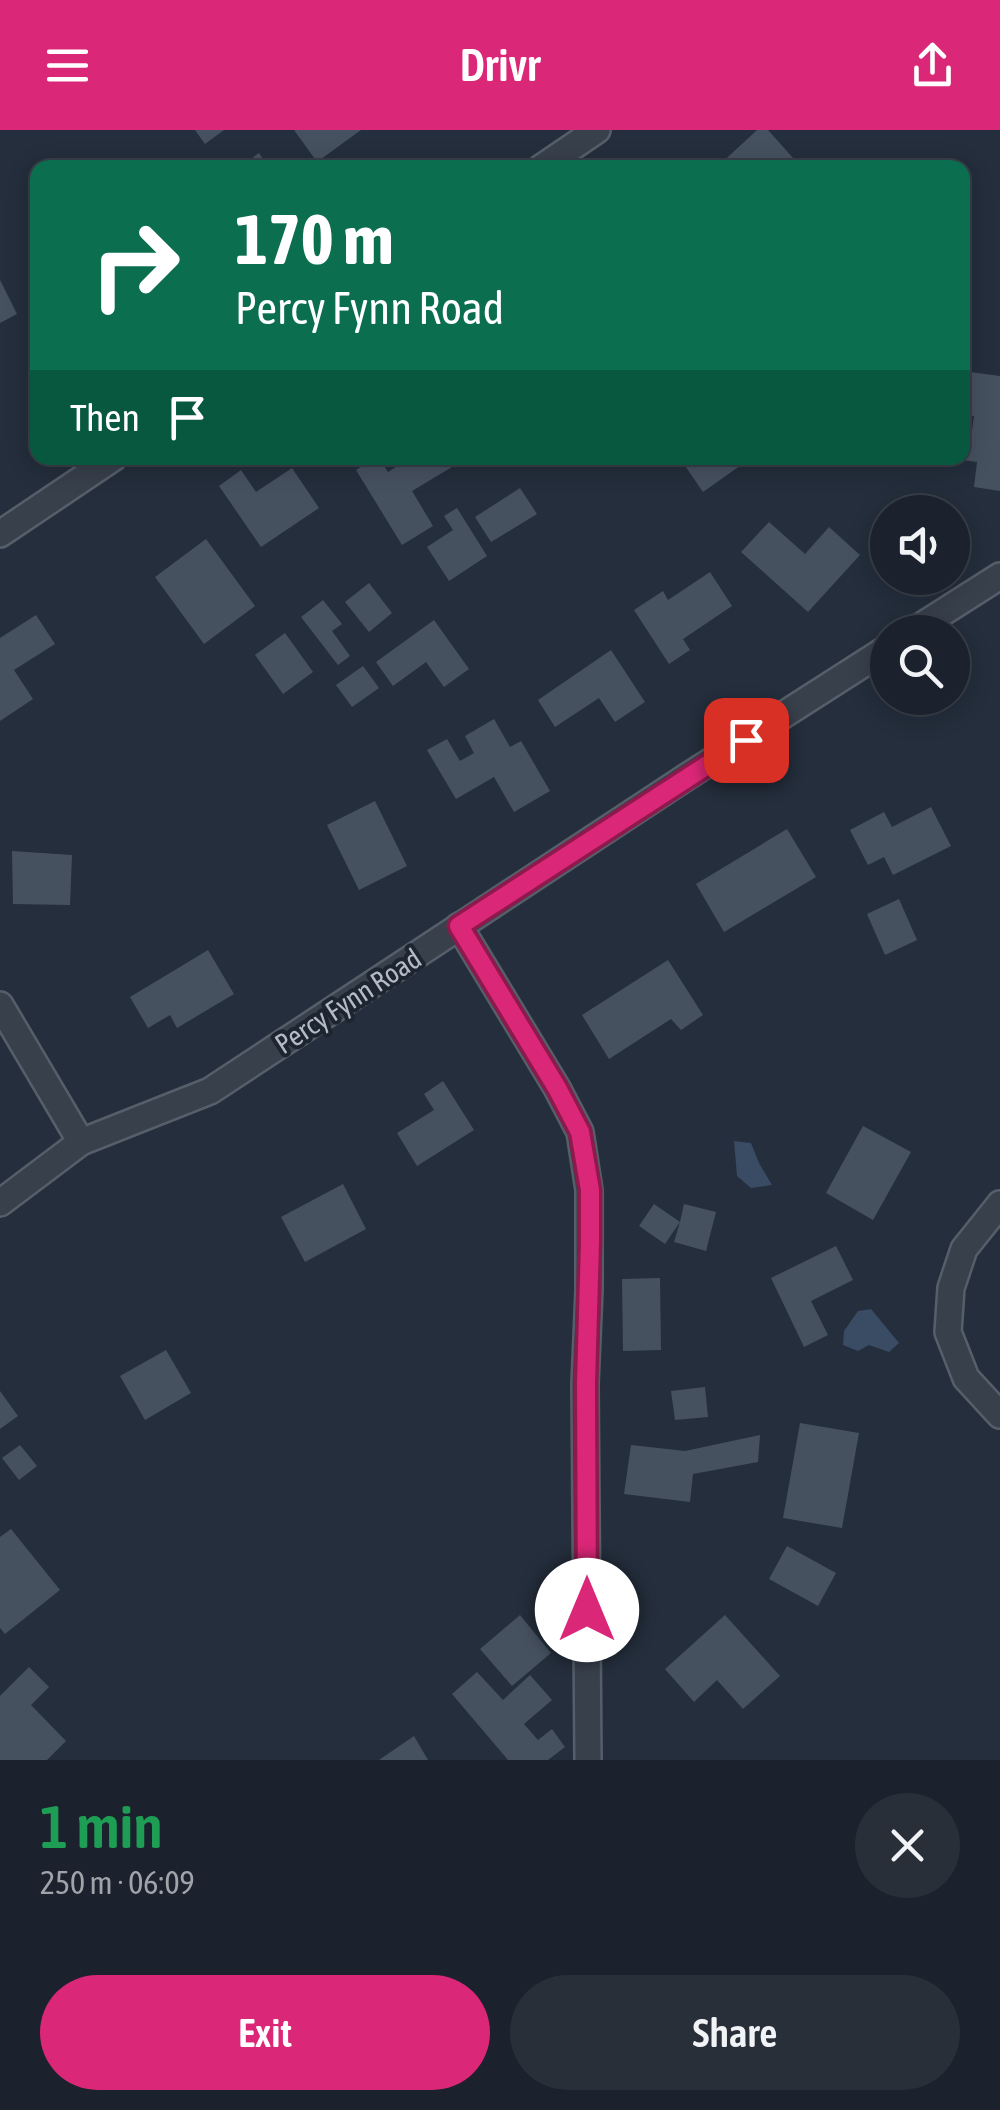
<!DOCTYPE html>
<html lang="en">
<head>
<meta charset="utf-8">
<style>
	body { margin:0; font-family:"Asap Condensed",sans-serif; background:#282f39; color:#f1f3f6; height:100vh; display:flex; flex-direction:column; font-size:38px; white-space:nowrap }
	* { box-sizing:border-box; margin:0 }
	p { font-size:32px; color:#a0a4aa }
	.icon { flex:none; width:55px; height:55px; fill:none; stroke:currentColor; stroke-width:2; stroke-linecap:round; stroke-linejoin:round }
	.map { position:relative; height:1630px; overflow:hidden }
	.sheet { display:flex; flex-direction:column; background:#1b222d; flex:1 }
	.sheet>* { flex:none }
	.top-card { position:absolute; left:30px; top:30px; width:940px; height:305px; border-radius:20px; box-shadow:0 5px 25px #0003,0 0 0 2px #393f49; background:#0b6e4f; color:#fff; overflow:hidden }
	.buttons { position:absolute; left:870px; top:365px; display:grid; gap:20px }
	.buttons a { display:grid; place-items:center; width:100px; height:100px; border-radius:50%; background:#1b222d; box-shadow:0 5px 25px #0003,0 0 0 2px #393f49; font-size:50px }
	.pin { position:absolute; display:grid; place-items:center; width:85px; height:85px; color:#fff; margin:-42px; border-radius:20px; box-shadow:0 5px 15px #0006 }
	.me { position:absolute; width:110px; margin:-55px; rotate:0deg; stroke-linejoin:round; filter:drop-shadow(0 0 8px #0008) }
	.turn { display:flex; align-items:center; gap:35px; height:210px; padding:0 40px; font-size:45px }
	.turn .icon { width:130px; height:130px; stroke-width:2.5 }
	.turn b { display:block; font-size:70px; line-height:85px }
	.then { display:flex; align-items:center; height:95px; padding:0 40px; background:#0003; gap:20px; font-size:38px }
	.round { display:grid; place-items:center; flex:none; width:105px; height:105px; border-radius:52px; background:#282f39 }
	.head { display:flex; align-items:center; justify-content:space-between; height:170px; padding:0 40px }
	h1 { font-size:60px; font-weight:600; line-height:75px; color:#1e9e55 }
	.button { display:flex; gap:20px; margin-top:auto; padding:20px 40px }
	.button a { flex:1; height:115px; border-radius:60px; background:#db2777; color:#fff; font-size:40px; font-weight:600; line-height:115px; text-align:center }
	.button a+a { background:#282f39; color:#f1f3f6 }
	header { display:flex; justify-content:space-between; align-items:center; height:130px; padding:0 40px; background:#db2777; color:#fff; font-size:45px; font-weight:600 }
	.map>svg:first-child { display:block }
	.water { fill:#3a4b64 }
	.building { fill:#465160 }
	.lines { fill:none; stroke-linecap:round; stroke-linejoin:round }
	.street-casing { stroke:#565e6a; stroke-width:30 }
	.street { stroke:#38404c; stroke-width:25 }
	.route-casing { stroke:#8e194d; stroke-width:25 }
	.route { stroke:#db2777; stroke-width:18 }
	.labels { text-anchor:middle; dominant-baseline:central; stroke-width:8; stroke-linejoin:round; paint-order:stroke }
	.street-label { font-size:28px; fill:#b4bbc7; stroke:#1d2531 }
</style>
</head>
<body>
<header><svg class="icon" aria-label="menu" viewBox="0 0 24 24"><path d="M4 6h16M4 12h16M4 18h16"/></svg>Drivr<svg class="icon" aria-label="share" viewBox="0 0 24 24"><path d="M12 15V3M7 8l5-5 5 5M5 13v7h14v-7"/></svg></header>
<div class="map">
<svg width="1000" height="1630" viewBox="0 0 1000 1630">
	<rect width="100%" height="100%" fill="#242e3c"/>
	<g class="water">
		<path d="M734,1011l17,2 8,20 13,22 -21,3 -14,-12z"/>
		<path d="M871,1179l28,34 -10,9 -20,-7 -11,6 -15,-6 1,-14 14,-20z"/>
	</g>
	<g class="building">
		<path d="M195,0h29l-19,14z"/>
		<path d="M294,0h67l-44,32z"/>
		<path d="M757,0h11l34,38h-86z"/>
		<path d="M259,23l10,15h-31z"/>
		<path d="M0,150l17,34 -17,9z"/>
		<path d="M962,241l38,5v115l-26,-4 3,-25 -15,-2v-23l9,1 3,-22 -12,-2z"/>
		<path d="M376,328h3l9,14 22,-14h43l4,6 -45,27 21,35 -31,19 -46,-75z"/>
		<path d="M684,328h57l3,5 -41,29 -22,-32z"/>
		<path d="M292,338l27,40 -58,39 -42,-61 22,-16 15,22z"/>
		<path d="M520,358l17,26 -46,28 -16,-25z"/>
		<path d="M457,378l30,48 -38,25 -22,-34 26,-17 -9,-14z"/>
		<path d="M769,392l36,32 24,-27 31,28 -52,57 -67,-60z"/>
		<path d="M206,409l49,67 -51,38 -49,-67z"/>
		<path d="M710,442l22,34 -49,33 7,11 -21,14 -35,-54 29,-19 5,9z"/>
		<path d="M369,453l23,30 -23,19 -24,-30z"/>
		<path d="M323,470l19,24 -10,7 18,25 -12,9 -37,-48z"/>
		<path d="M36,485l19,29 -41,26 19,29 -33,22v-83z"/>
		<path d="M434,490l35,49 -25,18 -18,-25 -33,24 -17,-24z"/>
		<path d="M285,503l28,39 -30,22 -28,-39z"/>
		<path d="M611,520l34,52 -30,20 -16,-24 -44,29 -17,-27z"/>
		<path d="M363,536l16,22 -27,19 -16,-22z"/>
		<path d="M494,589l16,28 11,-6 29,50 -36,21 -20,-35 -38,22 -29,-49 20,-11 13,22 14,-8 -9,-17z"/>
		<path d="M375,671l32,65 -48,24 -32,-65z"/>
		<path d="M931,677l20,39 -58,29 -9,-18 -16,8 -18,-35 34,-18 8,15z"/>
		<path d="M787,699l29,48 -92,55 -28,-48z"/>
		<path d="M12,721l60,4 -2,50 -57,-1z"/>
		<path d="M899,769l18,41 -32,15 -18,-41z"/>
		<path d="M208,820l26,44 -57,34 -7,-13 -22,13 -18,-31z"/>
		<path d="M668,830l35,55 -22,15 -10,-11 -62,40 -27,-44z"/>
		<path d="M443,951l31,49 -57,36 -20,-33 37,-23 -10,-16z"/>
		<path d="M863,996l48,26 -38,68 -47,-27z"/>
		<path d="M343,1054l23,45 -61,33 -24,-45z"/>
		<path d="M654,1074l26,18 4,-18 32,8 -10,39 -32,-9 6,-20 -15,22 -26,-18z"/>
		<path d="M836,1116l17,34 -42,21 17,34 -24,12 -33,-69z"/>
		<path d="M660,1148l1,72 -38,1 -1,-72z"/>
		<path d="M166,1220l25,43 -46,27 -25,-44z"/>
		<path d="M705,1257l3,30 -33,3 -4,-29z"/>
		<path d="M0,1261l18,25 -18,13z"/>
		<path d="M800,1293l59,10 -17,95 -59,-10z"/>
		<path d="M760,1305l-2,27 -65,12 -3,28 -66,-8 7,-49 54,6z"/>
		<path d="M20,1315l17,21 -18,14 -17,-22z"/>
		<path d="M11,1399l49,61 -55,44 -5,-6v-91z"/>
		<path d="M787,1416l49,27 -18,33 -49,-27z"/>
		<path d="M520,1485l31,38 -39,33 -32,-37z"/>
		<path d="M725,1485l55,61 -37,33 -26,-29 -23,22 -29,-33z"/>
		<path d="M29,1537l20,20 -18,18 35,36 -19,19h-47v-64z"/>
		<path d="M477,1542l26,28 27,-25 22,25 -28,24 14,16 14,-11 13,18 -17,13h-40l-56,-66z"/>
		<path d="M414,1606l14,24h-49z"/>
	</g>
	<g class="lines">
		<defs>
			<g id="street">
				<path d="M541,38l56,-38"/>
				<path d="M0,404l113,-76"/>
				<path d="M912,502l88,-56"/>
				<path d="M459,796l98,162 23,44 9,58v100l-4,94 3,376"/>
				<path d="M0,875l81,137"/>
				<path d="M0,1073l81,-61 129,-51 478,-315 200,-128"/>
				<path d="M1000,1074l-36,45 -13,39 -3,44 18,46 34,37"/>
			</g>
		</defs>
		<use href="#street" class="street-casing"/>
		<use href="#street" class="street"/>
	</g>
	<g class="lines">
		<defs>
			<path id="route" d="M587,1480l-1,-226 4,-142v-52l-10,-58 -23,-44 -98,-162 287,-186"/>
		</defs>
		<use href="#route" class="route-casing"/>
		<use href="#route" class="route"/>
	</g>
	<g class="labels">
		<g class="street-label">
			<text transform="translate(348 871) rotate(-33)">Percy Fynn Road</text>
		</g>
	</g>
</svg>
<div class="buttons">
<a><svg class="icon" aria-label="sound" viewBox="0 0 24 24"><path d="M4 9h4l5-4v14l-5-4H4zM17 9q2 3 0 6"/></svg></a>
<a><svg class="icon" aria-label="search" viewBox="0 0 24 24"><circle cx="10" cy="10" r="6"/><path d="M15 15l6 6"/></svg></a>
</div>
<div class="pin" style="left:746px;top:610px;background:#d93025"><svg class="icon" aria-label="arrive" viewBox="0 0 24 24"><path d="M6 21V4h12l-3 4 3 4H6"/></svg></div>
<svg class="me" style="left:587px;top:1480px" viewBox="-20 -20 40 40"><circle r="19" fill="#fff"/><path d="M0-13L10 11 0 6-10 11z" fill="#db2777"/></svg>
<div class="top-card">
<div class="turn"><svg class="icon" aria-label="right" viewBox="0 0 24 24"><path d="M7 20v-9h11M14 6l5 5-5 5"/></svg><div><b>170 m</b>Percy Fynn Road</div></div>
<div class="then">Then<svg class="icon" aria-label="arrive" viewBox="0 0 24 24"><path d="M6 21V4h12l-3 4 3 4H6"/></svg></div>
</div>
</div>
<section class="sheet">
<div class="head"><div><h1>1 min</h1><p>250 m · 06:09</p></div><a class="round"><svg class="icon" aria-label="close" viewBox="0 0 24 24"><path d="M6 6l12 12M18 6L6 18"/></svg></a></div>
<div class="button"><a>Exit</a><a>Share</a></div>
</section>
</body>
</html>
